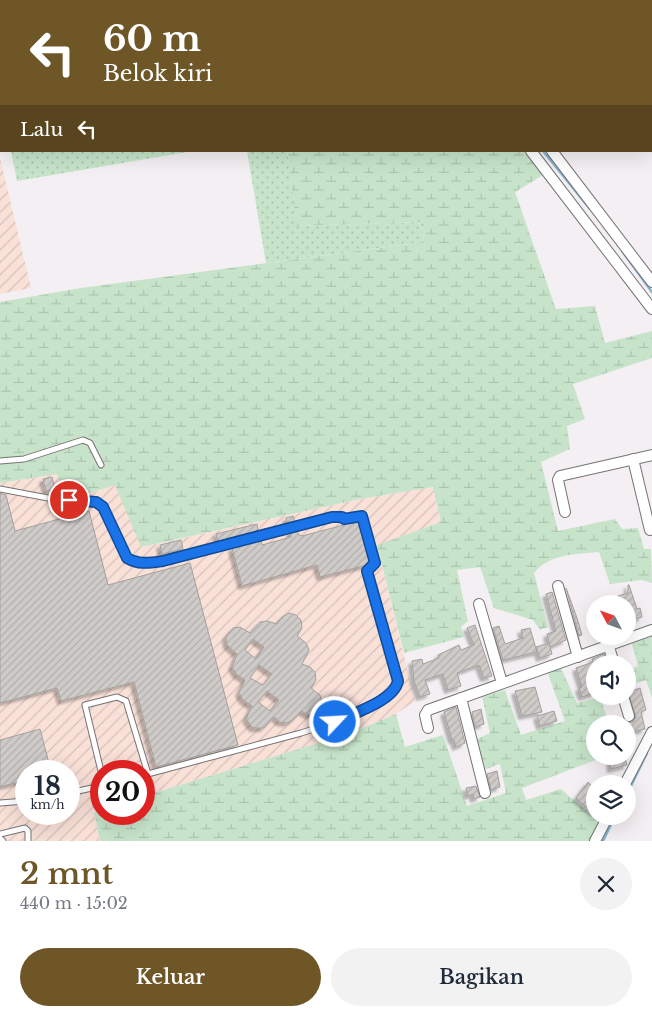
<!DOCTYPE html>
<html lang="id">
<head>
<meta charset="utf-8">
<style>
	body { margin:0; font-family:"Libre Baskerville",serif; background:#f2f2f3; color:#1f2937; height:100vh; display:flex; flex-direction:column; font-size:19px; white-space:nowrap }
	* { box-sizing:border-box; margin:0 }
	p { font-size:16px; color:#747a83 }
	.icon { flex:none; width:28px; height:28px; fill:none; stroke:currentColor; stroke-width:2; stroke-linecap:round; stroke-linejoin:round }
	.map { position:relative; height:841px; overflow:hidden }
	.drawer { display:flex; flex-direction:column; background:#fff; flex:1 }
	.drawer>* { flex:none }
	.top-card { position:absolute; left:0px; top:0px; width:652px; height:152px; box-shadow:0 5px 20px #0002; background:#6e5627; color:#fff; overflow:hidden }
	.needle { width:32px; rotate:311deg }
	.controls { position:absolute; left:586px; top:595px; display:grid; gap:10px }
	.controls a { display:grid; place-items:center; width:50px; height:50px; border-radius:50%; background:#fff; box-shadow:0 5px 20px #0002; font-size:25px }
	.speed { position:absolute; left:15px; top:760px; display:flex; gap:10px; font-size:25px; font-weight:700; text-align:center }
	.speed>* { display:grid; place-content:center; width:65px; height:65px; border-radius:50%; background:#fff; box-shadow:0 5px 20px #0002; line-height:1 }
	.speed small { font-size:12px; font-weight:400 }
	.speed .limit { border:8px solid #d22; background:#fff; color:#111 }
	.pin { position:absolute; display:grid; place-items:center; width:42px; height:42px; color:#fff; margin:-21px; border:2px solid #fff; border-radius:50%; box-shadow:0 1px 5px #0007 }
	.me { position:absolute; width:55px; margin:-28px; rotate:65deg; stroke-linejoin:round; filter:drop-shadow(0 0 4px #0008) }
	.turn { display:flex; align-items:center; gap:18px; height:105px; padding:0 20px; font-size:22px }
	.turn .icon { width:65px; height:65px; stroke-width:2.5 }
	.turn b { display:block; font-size:35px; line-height:42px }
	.then { display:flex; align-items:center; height:48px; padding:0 20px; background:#0003; gap:10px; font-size:19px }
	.round { display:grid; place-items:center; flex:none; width:52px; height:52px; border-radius:26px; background:#f2f2f3 }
	.overview { display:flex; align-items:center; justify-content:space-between; height:85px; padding:0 20px }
	h1 { font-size:30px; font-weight:600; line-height:38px; color:#6e5627 }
	.action { display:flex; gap:10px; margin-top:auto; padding:10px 20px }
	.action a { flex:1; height:58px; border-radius:30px; background:#6e5627; color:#fff; font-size:20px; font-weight:600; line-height:58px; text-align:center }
	.action a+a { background:#f2f2f3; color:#1f2937 }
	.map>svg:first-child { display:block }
	.industrial { fill:url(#industrial-furrows); fill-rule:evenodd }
	.grass { fill:url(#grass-dots) }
	.wetland { fill:url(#wetland-marsh) }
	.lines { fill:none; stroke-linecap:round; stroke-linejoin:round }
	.stream { stroke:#81b3d0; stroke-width:2.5 }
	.building { fill:url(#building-hatch); stroke:#a3a09d; fill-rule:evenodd; filter:url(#shadow) }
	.service-casing { stroke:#767375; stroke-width:7 }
	.minor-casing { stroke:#767375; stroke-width:12 }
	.service { stroke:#fff; stroke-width:5 }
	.minor { stroke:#fff; stroke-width:10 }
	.route-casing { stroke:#114b97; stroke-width:12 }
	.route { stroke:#1a73e8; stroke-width:9 }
</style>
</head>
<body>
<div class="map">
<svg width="652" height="841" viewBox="0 0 652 841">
	<defs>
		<pattern id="industrial-furrows" width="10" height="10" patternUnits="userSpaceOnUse" patternTransform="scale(1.25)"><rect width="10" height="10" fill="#f9e1d8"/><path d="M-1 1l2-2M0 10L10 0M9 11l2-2" fill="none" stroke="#d6c1ba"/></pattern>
		<pattern id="grass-dots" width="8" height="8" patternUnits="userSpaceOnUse" patternTransform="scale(1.25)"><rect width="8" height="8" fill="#c7e4ca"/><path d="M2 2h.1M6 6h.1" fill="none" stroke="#abc4ae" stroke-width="1.8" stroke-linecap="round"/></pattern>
		<pattern id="wetland-marsh" width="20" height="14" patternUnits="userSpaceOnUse" patternTransform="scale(1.25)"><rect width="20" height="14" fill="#c7e4ca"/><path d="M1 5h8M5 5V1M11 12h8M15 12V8" fill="none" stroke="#abc4ae"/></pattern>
		<pattern id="building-hatch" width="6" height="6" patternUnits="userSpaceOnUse" patternTransform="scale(1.25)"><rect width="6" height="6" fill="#cfcbc9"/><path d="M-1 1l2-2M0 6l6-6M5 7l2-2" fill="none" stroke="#b2afad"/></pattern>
		<filter id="shadow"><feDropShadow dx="-3.5" dy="3.5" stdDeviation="1" flood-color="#0004"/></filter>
	</defs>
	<rect width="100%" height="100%" fill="#f3eff2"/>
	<g class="industrial">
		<path d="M0,158l31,130 -31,6z"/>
		<path d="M57,474l9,27 49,-16 27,62 218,-48 73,-12 8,35 -64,24 38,155 -19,13 -48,20 -204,62v-25h-43v38l-7,3 6,29h-100v-358zM26,771h43v43h-43z"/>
	</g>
	<g class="grass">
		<path d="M11,151h182l-176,30z"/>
		<path d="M247,151h40l11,75 122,-4 4,20 -158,21z"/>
	</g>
	<g class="wetland">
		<path d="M0,0h184l-183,1 -1,37z"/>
		<path d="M549,0h103v149l-1,-148z"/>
		<path d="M287,151h238l18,24 -28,17 41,117 39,-3 10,37 47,-12v27l-79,26 12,35 -18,7 3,23 -29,13 17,69 57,-12 7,10 16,-1 6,21h7l1,34 -10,-3 -32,4 -11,-32c-23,2 -50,2 -65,21l14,54 -8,3 -7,-10 -39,-12 -14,-41 -23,3 11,51 -7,6 3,10 -60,16 -27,-108 64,-23 -8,-35 -73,12 -219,48 -26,-62 -49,16 -9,-27 -57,9v-181l81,-14 343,-46 -4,-20 -123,4z"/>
		<path d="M652,634v64l-6,-18 -18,6v-15l10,-5 -6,-22 1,-3z"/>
		<path d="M560,666l17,37 23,-6 9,27h-14v32h11l-84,32 4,12 35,-11 38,33 -8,19h-491l-6,-29 7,-3v5h43v-18l204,-62 48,-20 9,33 38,-12 24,71 39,-13 -6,-29 -17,6 -8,-30 15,-7 -8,-36 23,-7 16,45 44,-14 -18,-50z"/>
	</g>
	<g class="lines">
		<g class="stream">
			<path d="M543,151l47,58"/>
			<path d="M622,251l30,41"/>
			<path d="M628,792l19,-39"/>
			<path d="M603,841l12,-25"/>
		</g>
	</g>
	<g class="building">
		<path d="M52,477l3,13 -9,1 -3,-12z"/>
		<path d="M0,493l6,2 9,36 74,-20 19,74 82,-22 48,182 -82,22 -22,-85 -73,19 -4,-13 -57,15z"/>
		<path d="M293,516l2,6 -8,2 -1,-6z"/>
		<path d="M359,521l11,41 -3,3 -47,12 -3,-12 -75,21 -10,-38 29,-8 1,5 29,-8 -1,-5 7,-1 2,4 3,1z"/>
		<path d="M257,524l1,8 -40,10 -2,-8z"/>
		<path d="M181,540l2,9 -21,5 -2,-9z"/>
		<path d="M628,585h1l8,24 3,-1 2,9 -14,4v-17h-8l-2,-8 10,-3z"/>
		<path d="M566,588l11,30 5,17 -3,1z"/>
		<path d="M552,592l14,48 -16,7 -3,-13 9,-3 -10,-37z"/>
		<path d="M289,613l7,2 5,5 1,8 -5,8 9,7 3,7 -7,14 8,3 5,5 1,8 -5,8 9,7 3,11 -7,8 -7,1 -8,-4 -7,8 -7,4 -7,-1 -6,-5 -10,11h-11l-7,-9 6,-13 -9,-6 -4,-7 6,-13 -9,-6 -4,-7 5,-13 -10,-9 -1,-8 7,-9 7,-1 10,6 10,-11 7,-1 10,3 5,-7zM253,639l11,8 -8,12 -11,-9zM259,665l13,9 -9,11 -13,-7zM267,691l12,9 -9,11 -12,-9z"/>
		<path d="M475,625l17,51 -8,2 -5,-13 -22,8 4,13 -13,4 -5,-16 -18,6 5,14 -10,3 -6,-16 -2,-20 10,-2 1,5 16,-6 -1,-3 21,-10 2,5 13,-5 -7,-17z"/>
		<path d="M499,626l6,18 18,-6 -2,-8 9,-2 7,24 -34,8 -10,-32z"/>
		<path d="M549,643l3,11 -12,4 -4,-11z"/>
		<path d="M604,654l3,10h-12v29l-13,4 -3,-9 3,-1 -6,-19 17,-6 -1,-3z"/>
		<path d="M535,687l7,25 -20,4 -7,-25z"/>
		<path d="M640,688l6,22 -5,2 4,17 -17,4v-10l6,-2 2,-4 -8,-25z"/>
		<path d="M456,707l9,36 -9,4 -2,-7h-2l-8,-28z"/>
		<path d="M481,709l3,15 -9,3 -3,-15z"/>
		<path d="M554,711l3,10 -17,5 -3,-10z"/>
		<path d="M40,729l11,42h-25v9l-26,7v-47z"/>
		<path d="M625,758l2,7 -16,4 -1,-8z"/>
		<path d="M497,771l3,16 -9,3 -4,-16z"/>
		<path d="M588,782l7,7v25l-19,-16z"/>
		<path d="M476,786l4,11 -6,2 -1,-5 -5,2 -2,-8z"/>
	</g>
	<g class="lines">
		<defs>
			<g id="service">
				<path d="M214,1v-1"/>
				<path d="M0,67h1"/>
				<path d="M0,461l24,-2 59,-19 7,3 11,22"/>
				<path d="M0,489l48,9 52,6 27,54c12,7 22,5 36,3l169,-44h10l3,2 17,-3 13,47 -8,8 31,110 -5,12 -58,29 -34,11 -157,42"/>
				<path d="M101,771l-16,-66 32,-8 9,4 22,73"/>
				<path d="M69,793l32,-7"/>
				<path d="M0,803l26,-2"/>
				<path d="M0,834l25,-6 3,3v10"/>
				<path d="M0,838l3,3"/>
			</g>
			<g id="minor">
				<path d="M444,0l1,1"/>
				<path d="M462,0l1,1"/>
				<path d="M531,151l121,158"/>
				<path d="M552,151l100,131"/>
				<path d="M633,459l17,71"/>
				<path d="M565,512l-7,-32 2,-4 92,-21"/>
				<path d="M558,586l20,71"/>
				<path d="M479,604l23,79"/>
				<path d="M609,647l5,17"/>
				<path d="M623,696l6,20"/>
				<path d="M461,698l24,95"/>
				<path d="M428,728l-3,-13 3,-5 224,-80"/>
				<path d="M625,784l27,-52"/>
				<path d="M595,841l13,-25"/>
			</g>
		</defs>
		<use href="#service" class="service-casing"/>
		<use href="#minor" class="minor-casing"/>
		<use href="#service" class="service"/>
		<use href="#minor" class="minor"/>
	</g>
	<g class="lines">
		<defs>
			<path id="route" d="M69,500l27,2 7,5 24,51c12,7 22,5 36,3l169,-44h10l2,2 18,-3 13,47 -8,8 31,110c-4,20 -45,32 -63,41"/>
		</defs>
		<use href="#route" class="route-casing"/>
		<use href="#route" class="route"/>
	</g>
</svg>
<div class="controls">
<a><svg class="needle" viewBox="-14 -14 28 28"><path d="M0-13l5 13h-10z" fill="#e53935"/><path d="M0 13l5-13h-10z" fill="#747a83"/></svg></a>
<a><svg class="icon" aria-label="sound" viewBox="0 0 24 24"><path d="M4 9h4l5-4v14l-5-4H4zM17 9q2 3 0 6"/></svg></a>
<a><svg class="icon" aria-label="search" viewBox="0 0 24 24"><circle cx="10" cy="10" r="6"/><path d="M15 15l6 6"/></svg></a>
<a><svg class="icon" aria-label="layers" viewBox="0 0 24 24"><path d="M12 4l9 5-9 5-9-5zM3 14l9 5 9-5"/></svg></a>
</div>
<div class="speed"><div>18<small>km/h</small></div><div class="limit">20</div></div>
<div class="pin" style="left:69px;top:500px;background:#d93025"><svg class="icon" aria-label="arrive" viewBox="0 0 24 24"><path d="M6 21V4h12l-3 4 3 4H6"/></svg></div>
<svg class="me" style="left:335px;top:722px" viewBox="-20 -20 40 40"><circle r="17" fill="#1a73e8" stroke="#fff" stroke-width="3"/><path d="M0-11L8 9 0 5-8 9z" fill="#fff"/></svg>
<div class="top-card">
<div class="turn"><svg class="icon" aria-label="left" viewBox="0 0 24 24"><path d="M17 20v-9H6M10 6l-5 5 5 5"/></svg><div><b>60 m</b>Belok kiri</div></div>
<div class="then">Lalu<svg class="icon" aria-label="left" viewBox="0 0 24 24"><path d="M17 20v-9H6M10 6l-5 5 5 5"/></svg></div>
</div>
</div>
<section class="drawer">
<div class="overview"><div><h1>2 mnt</h1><p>440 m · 15:02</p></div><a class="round"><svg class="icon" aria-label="close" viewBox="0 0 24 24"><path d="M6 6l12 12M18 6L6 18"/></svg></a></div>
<div class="action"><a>Keluar</a><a>Bagikan</a></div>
</section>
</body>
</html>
